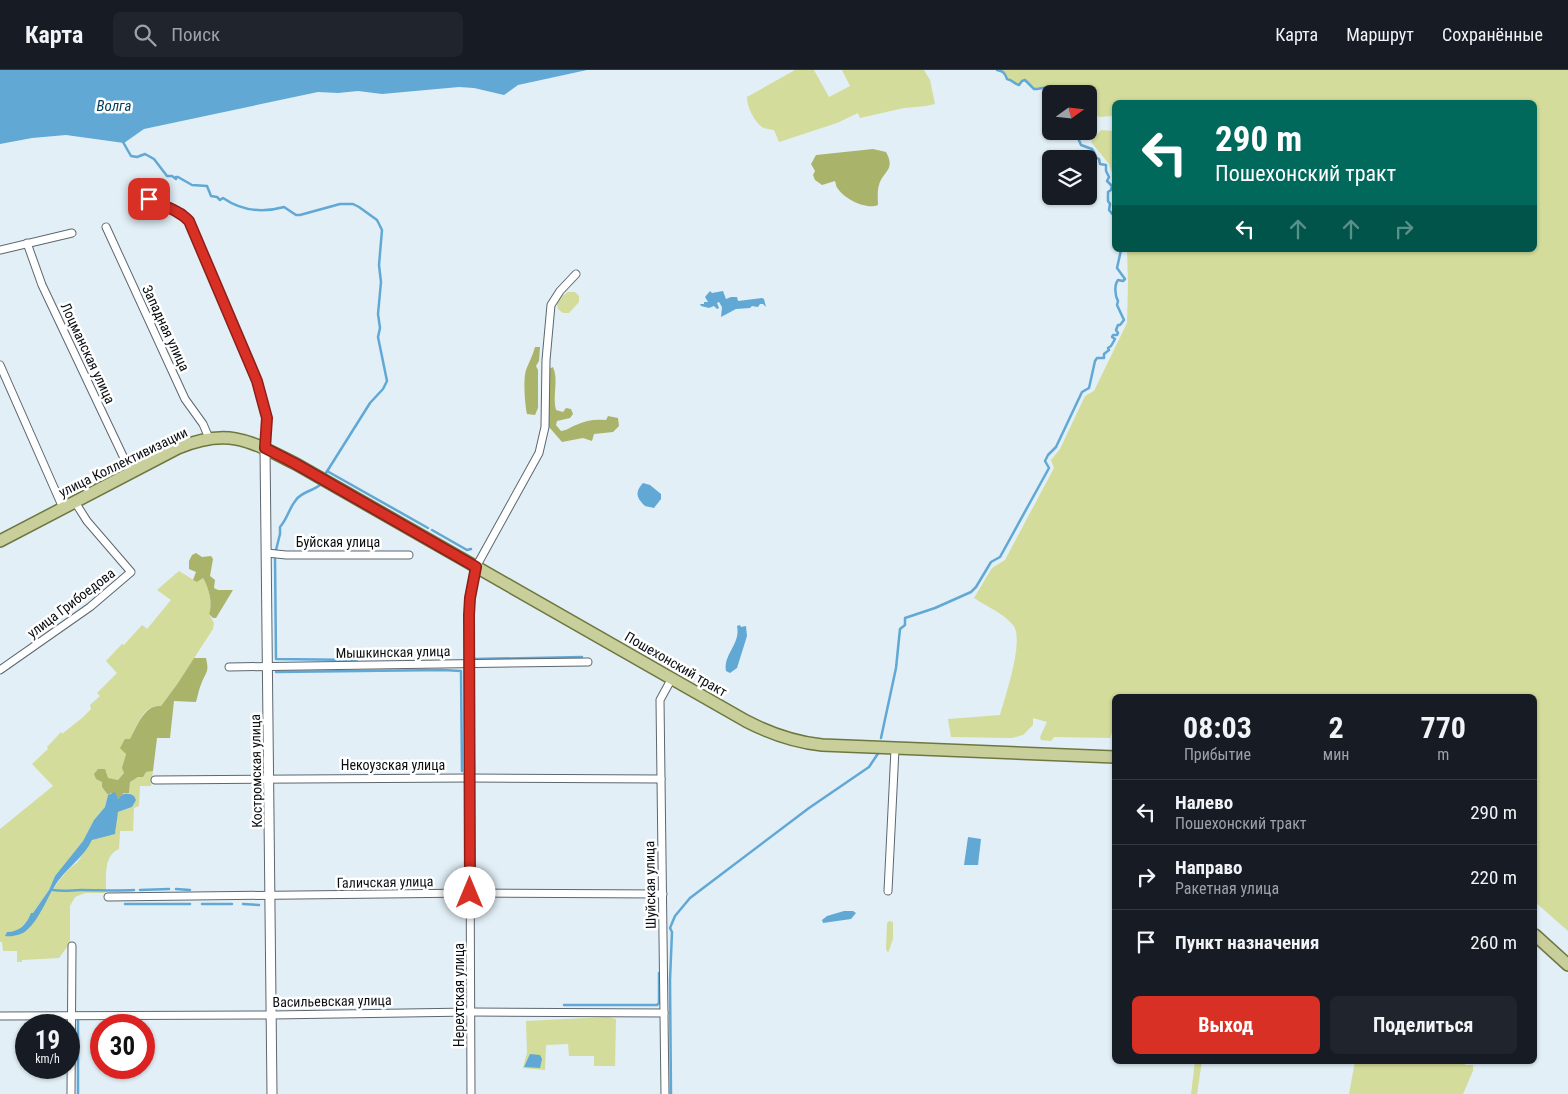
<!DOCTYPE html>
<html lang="ru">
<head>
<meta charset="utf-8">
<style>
	body { margin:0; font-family:"Roboto Condensed",sans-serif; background:#20242c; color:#f1f3f6; height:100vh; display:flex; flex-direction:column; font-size:19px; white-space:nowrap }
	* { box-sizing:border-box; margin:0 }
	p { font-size:16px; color:#9ea1a6 }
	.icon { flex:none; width:28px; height:28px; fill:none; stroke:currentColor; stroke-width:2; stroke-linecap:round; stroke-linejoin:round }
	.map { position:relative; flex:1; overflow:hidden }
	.drawer { position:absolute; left:1112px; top:624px; width:425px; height:370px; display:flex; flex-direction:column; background:#171b24; border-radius:8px; box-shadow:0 1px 4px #0004 }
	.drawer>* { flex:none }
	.guide { position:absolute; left:1112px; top:30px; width:425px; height:152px; border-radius:8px; box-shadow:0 1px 4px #0004; background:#00695c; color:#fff; overflow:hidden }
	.needle { width:32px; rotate:75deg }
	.tools { position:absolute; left:1042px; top:15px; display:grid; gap:10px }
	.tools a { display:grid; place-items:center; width:55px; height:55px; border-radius:8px; background:#171b24; box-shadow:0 1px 4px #0004; font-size:25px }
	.speed { position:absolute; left:15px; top:944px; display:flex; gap:10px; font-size:25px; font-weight:700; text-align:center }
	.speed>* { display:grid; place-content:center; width:65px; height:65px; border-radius:50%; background:#171b24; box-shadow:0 1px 4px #0004; line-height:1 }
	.speed small { font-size:12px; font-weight:400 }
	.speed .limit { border:8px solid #d22; background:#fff; color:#111 }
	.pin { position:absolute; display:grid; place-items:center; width:42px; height:42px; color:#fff; margin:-21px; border-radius:10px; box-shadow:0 2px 8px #0006 }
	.me { position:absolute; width:55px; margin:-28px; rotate:0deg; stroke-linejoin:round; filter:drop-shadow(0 0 4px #0008) }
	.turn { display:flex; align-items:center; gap:18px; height:105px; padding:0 20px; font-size:22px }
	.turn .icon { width:65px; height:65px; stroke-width:2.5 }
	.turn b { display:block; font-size:35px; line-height:42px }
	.lanes { display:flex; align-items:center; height:48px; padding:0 20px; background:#0003; justify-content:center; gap:25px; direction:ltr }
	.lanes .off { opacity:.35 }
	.eta { display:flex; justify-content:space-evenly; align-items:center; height:85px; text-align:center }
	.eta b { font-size:30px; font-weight:700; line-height:35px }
	.button { display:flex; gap:10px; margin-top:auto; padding:10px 20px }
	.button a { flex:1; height:58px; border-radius:8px; background:#d93025; color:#fff; font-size:20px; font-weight:700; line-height:58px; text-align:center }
	.button a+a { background:#20242c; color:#f1f3f6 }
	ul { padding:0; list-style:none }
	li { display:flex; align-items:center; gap:15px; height:65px; padding:0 20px; border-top:1px solid #363941 }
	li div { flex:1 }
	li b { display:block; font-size:19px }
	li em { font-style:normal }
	header { display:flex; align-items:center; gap:30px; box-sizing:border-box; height:70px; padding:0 25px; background:#171b24; border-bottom:1px solid #363941 }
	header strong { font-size:24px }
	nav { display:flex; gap:28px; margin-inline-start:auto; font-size:18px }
	.search { width:350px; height:45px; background:#20242c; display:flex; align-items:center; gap:12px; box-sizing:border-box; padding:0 18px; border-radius:8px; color:#9ea1a6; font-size:19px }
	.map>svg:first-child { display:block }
	.green { fill:#d3dc9a }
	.forest { fill:#aab36a }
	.water { fill:#61a8d5 }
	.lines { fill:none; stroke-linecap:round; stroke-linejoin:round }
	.stream { stroke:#61a8d5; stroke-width:2.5 }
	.minor-casing { stroke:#5c676f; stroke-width:9 }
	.tertiary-casing { stroke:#5c676f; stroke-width:11 }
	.primary-casing { stroke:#6f7740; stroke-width:14 }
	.minor { stroke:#fff; stroke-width:7 }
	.tertiary { stroke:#fff; stroke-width:9 }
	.primary { stroke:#c9cf9b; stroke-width:11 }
	.route-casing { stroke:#8d1f18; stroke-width:12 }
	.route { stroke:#d93025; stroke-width:9 }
	.labels { text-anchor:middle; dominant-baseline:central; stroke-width:5; stroke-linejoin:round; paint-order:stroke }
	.street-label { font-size:14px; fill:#0a0e11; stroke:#fff }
	.water-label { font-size:15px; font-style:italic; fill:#03405e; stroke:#fff }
</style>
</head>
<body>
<header>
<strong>Карта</strong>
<div class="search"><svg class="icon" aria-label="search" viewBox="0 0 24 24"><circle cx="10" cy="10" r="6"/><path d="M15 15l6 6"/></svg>Поиск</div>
<nav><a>Карта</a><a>Маршрут</a><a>Сохранённые</a></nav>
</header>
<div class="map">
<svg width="1568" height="1024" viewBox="0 0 1568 1024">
	<rect width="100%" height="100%" fill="#e2eff7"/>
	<g class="green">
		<path d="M795,0h19l15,27 21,-11 -8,-16h82l6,10 5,24 -9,2 -22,2 -44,10 -2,-5 -21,10 -58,19 -5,-12c-3,-1 -9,-1 -12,-3 -8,-6 -15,-20 -15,-30z"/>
		<path d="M997,0h571v861l-33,-29v-206h-420v34h-2l-3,8 -56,-1 -3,4 -10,-1 -1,-3 7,-15 -14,-4v7l-10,10 -11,3 -61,-1 -3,-18 52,-4c5,-18 25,-76 13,-90 -10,-12 -27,-19 -39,-27l18,-30 13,-8 49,-92 -3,-8 9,-11 25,-53 9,-5 33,-68 1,-41 -1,-32h408v-148h-420v16l-3,-2 -13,1 -8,-8 -2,1v-16h-20l-3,-5 -4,-2 -8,4 -2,-3c-5,-2 -12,1 -18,1l-9,-9 -3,1 -3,4c-5,-1 -6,-5 -12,-6 -2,-6 -4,-8 -10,-9z"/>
		<path d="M1101,60l14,1v51l-6,-18 -18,-22z"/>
		<path d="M568,222h7l4,4v6l-10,11h-6l-5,-4 -1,-5 4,-7z"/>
		<path d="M179,501l18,11 6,-4c6,10 10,26 6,36l5,9 -1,6 -35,54 -17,23c-5,0 -11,1 -15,5 -9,8 -26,51 -22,62l-6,7 -10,-1 -6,3v5l6,8 -3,12 -11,13 -11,21 -28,35 -6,14 -21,30 -10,10 -12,3 20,-2 3,-3c11,-17 32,-57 48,-65l15,-23 24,-9v-15l2,-4 14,-5 2,-11 -5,-3 1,-11 16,-10 7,-1 -2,15h-11l-1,20 -5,2 -1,23h-13l-1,18c-15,6 -13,27 -13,40l-1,4h-20l-10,4 -5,9v37l-11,15 -37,2v2h-5v-11h-14l-1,-9h-2v-113l53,-43 -21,-22 16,-15 -1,-2 14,-15 1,2 20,-16 9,-9 -1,-4 10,-9 -3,-3 20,-20 -11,-12 16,-17 2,1 18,-20 5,4 24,-29 -14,-10z"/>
		<path d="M889,851l4,1v17l-5,14 -2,-4 1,-26z"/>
		<path d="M608,947l8,2 -1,47h-21v-10h-25l-1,-12 -22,1 -1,25 -22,-2 4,-15 -1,-32z"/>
		<path d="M1195,991h7l-5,33h-6z"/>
		<path d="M1355,991h110v4h8v6l-10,23h-114z"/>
	</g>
	<g class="forest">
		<path d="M873,79l13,3c10,18 -3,19 -7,33 -2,6 -1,13 -1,20 -12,5 -33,-6 -40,-16 -2,-2 -2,-5 -3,-8l-13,4 -7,-5 -2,-5 2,-4 -4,-7 5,-9z"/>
		<path d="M535,277h5l-1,14 -3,5 2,4v38l-3,7 -8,-1c-2,-9 -4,-35 -1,-44 3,-8 7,-15 9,-23z"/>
		<path d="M553,297c6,13 -1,29 3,43l7,2 3,-4 5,1 2,5 -3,4 -13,3 -1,4 5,6c7,-1 9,-4 15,-6 10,-5 19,-6 30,-5l2,-4 10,2 1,8 -6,6 -19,2 -2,7 -9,-3 -21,4 -13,-15v-58z"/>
		<path d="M196,483l6,4 9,-1 2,3 -3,17 5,4 -1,8 4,2h15l-17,28h-3l-4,-4c4,-10 0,-26 -6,-36l-6,4 -4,-2 3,-8 -7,-3v-8l3,-6z"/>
		<path d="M194,588h12c3,14 1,12 -4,24 -3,6 -4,13 -6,20l-22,-1 -4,37h-13l-4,33 -7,1 -3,5h-5l-8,5 -1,11h-5l-6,6 -7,-6 -3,2 -6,-8v-5l-6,-3 -2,-5 4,-5h7l3,9 10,2 6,-7 -2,-5 4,-14 -6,-6 5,-9h5c7,-12 14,-35 31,-33l17,-23z"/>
	</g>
	<g class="water">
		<path d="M0,0h587l-69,15 -14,10 -30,-7 -15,-1 -77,7 -24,-3 -20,2 -20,-1 -174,37 -20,14 -58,-8 -34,3 -32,6z"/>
		<path d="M710,221l2,2 11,-2 3,8 5,-2h6l1,4 24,-3 2,1 2,8 -3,-3h-3l-2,3 -6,-1 -2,2 -14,1 -15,8 1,-10 -3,-5 -2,1 2,5 -2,1 -3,-3 -5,2 -8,-2 -1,-2h4v-2h4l-3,-5z"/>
		<path d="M643,413l7,2 11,9v5l-7,9 -9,-2c-8,-8 -11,-13 -2,-23z"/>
		<path d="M740,555l1,2 5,-1 1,10 -10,32 -7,5 -4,-2c-3,-17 15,-27 11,-45z"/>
		<path d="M115,722l3,7c5,-6 9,-7 16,-3l2,4 -4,7 -14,5 -3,22 -23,6c-8,17 -23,26 -34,41 -10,14 -18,38 -31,49 -5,5 -15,7 -22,6l2,-4c12,0 20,-8 24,-19h2l16,-23 6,-14 28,-35 11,-21 11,-13 3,-12z"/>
		<path d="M968,767l13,2 -3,26h-14z"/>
		<path d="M844,841h9l3,2 -5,6 -28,4 -1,-3 5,-4z"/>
		<path d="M530,984l10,1 2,4 -2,9 -16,-1z"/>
	</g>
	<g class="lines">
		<g class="stream">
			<path d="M997,0c6,1 8,3 10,9 6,1 7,5 12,6l3,-4 3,-1 9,9c6,0 13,-3 18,-1l2,3 8,-4 4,1 -1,6"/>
			<path d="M1075,61l6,14 11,4 2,3 -1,4 6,3 1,5 6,1v6l3,6 -2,4 5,5 -1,4 -3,2v9l2,3 -1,6 5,6 1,10"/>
			<path d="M123,72l8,14 6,1 8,-3 9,5 13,17h5l4,3v-2h2l14,8 15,1 4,10 6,1 3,3 3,-2c19,13 40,15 61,9l12,8h4l40,-11h13l6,3 18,13 5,10 -3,35 2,17 -3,32 2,14 -2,9 9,44 -4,8 -13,14 -44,70"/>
			<path d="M327,401l101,57"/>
			<path d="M432,460l35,20 4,-1"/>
			<path d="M276,480l4,-16v-7c8,-9 9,-19 16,-27 5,-8 17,-9 24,-15"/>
			<path d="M275,486l1,103 81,1"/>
			<path d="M473,533v54l2,2 107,-2"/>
			<path d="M276,602l167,-2 18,1 1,100"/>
			<path d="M473,628v-26"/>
			<path d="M473,638l1,63"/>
			<path d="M881,668l15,-70 4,-39 5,-4v-7l30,-10 36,-16 5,-5 15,-25 9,-5 49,-89 -4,-7 3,-6 8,-8 26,-55 7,-4 6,-27 2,-3h7v-4l5,-4 -1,-2 3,-2 4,-7 -3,-2 1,-2h4l1,-2 -2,-3 2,-5h2l4,-5 -7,-15 1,-4c-3,-5 -4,-16 0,-21l5,1 2,-2 -8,-11 4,-18"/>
			<path d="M176,819l14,1"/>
			<path d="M53,820c10,2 19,0 28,0 18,0 36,1 53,0"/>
			<path d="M140,820l29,-1"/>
			<path d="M125,834h65"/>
			<path d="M202,834h30"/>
			<path d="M243,834l16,1"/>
			<path d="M564,935h93l2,-2v-30"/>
			<path d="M78,951v73"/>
			<path d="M671,1024l-1,-114 2,-48 -2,-4 5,-12 15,-18 119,-90 60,-41 10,-15"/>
		</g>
		<defs>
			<g id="minor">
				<path d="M149,129l33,14 7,8 68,160 10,37 -2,30"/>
				<path d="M106,157l79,172 18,25 6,14"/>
				<path d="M27,173l15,42 89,188"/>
				<path d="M0,180l72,-17"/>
				<path d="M0,295l63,143"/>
				<path d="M267,483l19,2h123"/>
				<path d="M229,597l359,-5"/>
				<path d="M0,600l90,-63 41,-35 -44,-51 -12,-19"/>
				<path d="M155,710l314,-2 192,1"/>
				<path d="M888,821l7,-142"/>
				<path d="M108,827l363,-4 192,1"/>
				<path d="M0,946l272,-1 199,-3 193,1"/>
				<path d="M71,1024l1,-148"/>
				<path d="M471,1024l-2,-488 7,-39 63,-114 6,-26 1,-67 5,-55 9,-14 16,-17"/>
				<path d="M665,1024l-5,-394 12,-22"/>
			</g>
			<path id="tertiary" d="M265,378l7,646"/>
			<g id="primary">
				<path d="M0,471l178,-93c51,-21 72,-7 118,16l450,257c25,13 48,21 76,24l293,12"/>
				<path d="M1535,865l33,30"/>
			</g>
		</defs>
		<use href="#minor" class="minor-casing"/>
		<use href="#tertiary" class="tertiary-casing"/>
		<use href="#primary" class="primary-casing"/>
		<use href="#minor" class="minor"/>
		<use href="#tertiary" class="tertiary"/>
		<use href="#primary" class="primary"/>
	</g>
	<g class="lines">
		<defs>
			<path id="route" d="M149,129c14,7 30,11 40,22l68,160 10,37 -2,30 31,16 180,103 -6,31 -1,17 1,278"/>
		</defs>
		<use href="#route" class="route-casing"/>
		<use href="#route" class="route"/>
	</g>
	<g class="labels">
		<g class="street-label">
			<text transform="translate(166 258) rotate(65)">Западная улица</text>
			<text transform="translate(88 283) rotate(65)">Лоцманская улица</text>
			<text transform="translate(123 392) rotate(-26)">улица Коллективизации</text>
			<text x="338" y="472">Буйская улица</text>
			<text transform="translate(71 533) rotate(-37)">улица Грибоедова</text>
			<text transform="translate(393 582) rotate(-1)">Мышкинская улица</text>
			<text transform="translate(676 594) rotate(30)">Пошехонский тракт</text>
			<text x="393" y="695">Некоузская улица</text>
			<text transform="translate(256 701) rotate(-91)">Костромская улица</text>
			<text transform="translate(385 812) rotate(-1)">Галичская улица</text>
			<text transform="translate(650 815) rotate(-91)">Шуйская улица</text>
			<text transform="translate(459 925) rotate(-90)">Нерехтская улица</text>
			<text transform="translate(332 931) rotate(-1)">Васильевская улица</text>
		</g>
		<g class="water-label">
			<text x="114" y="36">Волга</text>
		</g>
	</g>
</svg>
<div class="tools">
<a><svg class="needle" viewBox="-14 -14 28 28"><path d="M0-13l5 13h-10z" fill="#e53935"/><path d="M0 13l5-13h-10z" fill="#9ea1a6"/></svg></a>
<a><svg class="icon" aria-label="layers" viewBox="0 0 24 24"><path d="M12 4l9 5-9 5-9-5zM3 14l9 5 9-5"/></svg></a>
</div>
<div class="speed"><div>19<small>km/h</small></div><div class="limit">30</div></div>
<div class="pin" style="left:149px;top:129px;background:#d93025"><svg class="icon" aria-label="arrive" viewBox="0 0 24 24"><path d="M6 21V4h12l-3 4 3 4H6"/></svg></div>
<svg class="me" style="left:470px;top:823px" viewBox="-20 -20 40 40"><circle r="19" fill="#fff"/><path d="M0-13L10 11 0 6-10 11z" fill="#d93025"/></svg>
<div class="guide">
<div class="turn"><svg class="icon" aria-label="left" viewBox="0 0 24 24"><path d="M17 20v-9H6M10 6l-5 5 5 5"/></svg><div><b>290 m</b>Пошехонский тракт</div></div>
<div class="lanes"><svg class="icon" aria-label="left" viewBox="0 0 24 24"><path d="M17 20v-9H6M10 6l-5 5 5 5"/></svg><svg class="icon off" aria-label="ahead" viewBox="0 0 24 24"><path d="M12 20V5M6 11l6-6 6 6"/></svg><svg class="icon off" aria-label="ahead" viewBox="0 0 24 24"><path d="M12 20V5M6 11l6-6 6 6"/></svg><svg class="icon off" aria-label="right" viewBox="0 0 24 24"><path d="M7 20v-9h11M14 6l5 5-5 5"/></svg></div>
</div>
<section class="drawer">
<div class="eta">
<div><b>08:03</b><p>Прибытие</p></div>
<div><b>2</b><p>мин</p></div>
<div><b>770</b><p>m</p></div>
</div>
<ul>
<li><svg class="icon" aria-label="left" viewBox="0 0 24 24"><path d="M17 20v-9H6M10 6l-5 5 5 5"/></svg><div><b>Налево</b><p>Пошехонский тракт</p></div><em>290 m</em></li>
<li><svg class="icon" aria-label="right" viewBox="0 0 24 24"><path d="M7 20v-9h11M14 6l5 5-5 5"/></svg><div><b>Направо</b><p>Ракетная улица</p></div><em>220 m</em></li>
<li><svg class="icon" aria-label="arrive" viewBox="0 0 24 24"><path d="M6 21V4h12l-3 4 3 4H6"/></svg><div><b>Пункт назначения</b></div><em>260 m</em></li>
</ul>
<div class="button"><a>Выход</a><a>Поделиться</a></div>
</section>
</div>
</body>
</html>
